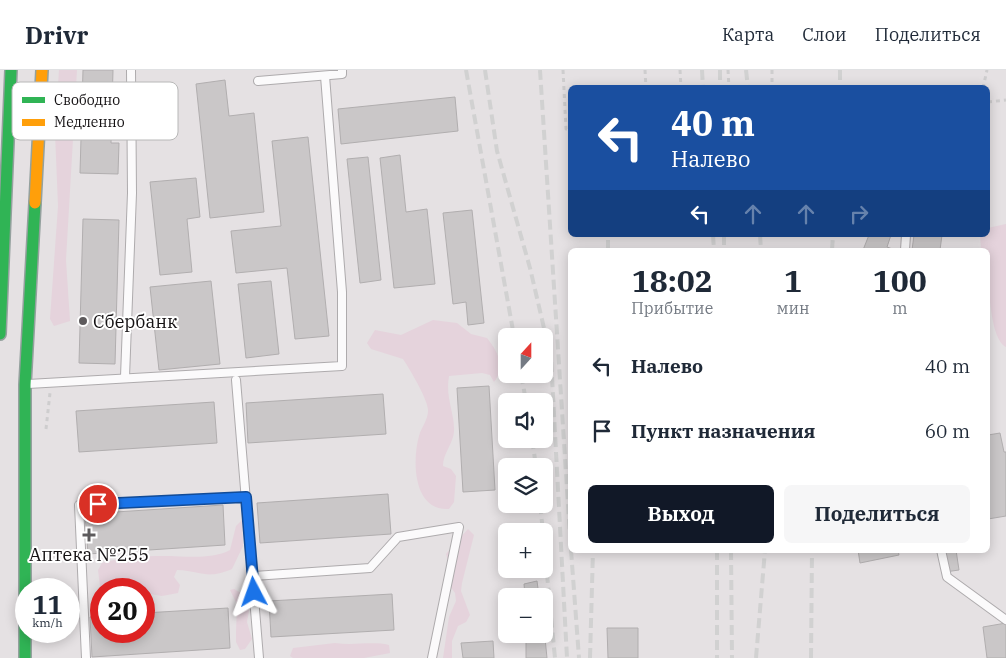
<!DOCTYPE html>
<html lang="ru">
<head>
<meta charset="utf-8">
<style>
	body { margin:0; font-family:"IBM Plex Serif",serif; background:#f6f6f7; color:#1f2937; height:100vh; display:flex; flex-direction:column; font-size:19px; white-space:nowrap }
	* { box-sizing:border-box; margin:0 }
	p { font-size:16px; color:#747a83 }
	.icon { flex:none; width:28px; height:28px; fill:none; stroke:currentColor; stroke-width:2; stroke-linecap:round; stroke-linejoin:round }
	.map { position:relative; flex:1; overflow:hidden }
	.details { position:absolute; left:568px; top:178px; width:422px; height:305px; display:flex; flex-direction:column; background:#fff; border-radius:8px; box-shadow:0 2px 12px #0003 }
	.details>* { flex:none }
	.hud { position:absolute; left:568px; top:15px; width:422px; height:152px; border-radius:8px; box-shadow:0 2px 12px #0003; background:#1a4fa0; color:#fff; overflow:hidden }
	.needle { width:32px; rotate:21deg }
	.controls { position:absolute; left:498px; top:258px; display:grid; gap:10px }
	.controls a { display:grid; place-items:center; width:55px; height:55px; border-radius:8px; background:#fff; box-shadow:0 2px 12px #0003; font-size:25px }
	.speed { position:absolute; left:15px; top:508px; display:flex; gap:10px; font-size:25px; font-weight:700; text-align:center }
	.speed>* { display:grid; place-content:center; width:65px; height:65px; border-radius:50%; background:#fff; box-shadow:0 2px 12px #0003; line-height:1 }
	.speed small { font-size:12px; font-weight:400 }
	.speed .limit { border:8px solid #d22; background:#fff; color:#111 }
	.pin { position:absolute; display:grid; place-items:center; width:42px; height:42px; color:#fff; margin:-21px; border:2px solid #fff; border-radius:50%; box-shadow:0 1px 5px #0007 }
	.me { position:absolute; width:55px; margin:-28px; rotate:356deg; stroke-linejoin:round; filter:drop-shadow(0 0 4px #0008) }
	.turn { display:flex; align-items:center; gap:18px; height:105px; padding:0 20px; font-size:22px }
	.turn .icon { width:65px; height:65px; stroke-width:2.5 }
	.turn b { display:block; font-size:35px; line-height:42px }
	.lanes { display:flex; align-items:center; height:48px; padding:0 20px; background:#0003; justify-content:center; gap:25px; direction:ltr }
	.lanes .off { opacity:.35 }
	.eta { display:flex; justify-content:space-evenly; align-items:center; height:85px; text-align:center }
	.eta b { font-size:30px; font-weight:700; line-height:35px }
	.action { display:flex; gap:10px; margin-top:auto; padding:10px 20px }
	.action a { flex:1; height:58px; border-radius:8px; background:#111827; color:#fff; font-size:20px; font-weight:700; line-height:58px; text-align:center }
	.action a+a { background:#f6f6f7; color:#1f2937 }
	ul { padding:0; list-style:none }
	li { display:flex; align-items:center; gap:15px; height:65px; padding:0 20px }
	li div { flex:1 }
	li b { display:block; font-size:19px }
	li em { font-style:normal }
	header { display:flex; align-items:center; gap:30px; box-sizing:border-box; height:70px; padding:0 25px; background:#fff; border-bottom:1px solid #e0e1e3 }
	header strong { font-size:24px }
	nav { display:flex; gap:28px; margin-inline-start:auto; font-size:18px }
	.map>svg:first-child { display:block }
	.green { fill:#e5d3dc }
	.building { fill:#cac7c8; stroke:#b1aeaf }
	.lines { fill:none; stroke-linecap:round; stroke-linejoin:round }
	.lane-casing { stroke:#aeabad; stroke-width:10 }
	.fast-casing { stroke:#94a19e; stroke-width:14 }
	.slow-casing { stroke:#94a19e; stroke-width:14 }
	.path { stroke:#cecdce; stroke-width:3; stroke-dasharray:4 4; stroke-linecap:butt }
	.lane { stroke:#fbfafb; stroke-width:8 }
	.fast { stroke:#30b455; stroke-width:11 }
	.slow { stroke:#ff9f0a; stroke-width:11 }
	.rail { stroke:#d1d1d1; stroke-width:4; stroke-dasharray:10 5; stroke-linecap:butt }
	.route-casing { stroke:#114b97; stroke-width:12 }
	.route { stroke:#1a73e8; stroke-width:9 }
	.poi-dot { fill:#5d5a5c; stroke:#fff; stroke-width:2 }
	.labels { text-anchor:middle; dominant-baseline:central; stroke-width:4; stroke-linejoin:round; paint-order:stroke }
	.poi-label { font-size:18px; fill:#141113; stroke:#fff; text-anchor:start }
	.key { fill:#fff; stroke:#b8b8b8; stroke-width:1 }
	.key-label { font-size:14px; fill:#141113 }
</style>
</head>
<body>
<header>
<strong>Drivr</strong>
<nav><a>Карта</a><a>Слои</a><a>Поделиться</a></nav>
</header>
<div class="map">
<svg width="1006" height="588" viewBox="0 0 1006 588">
	<rect width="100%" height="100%" fill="#e5e1e3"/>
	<g class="green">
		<path d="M59,0h18l-11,190 4,61 -16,5 -4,-7 8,-113 -3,-73z"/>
		<path d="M1006,154v123c-18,-9 -18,-77 -18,-97h-7l-1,-15h8v-7z"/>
		<path d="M433,250l24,3 14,11 16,4c11,14 19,29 7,44l-4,-7 -8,-2 -33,3c-4,22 6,37 5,56 -1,12 -11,21 -11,34l8,3 5,7 -2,26 -5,7c-36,2 -37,-48 -30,-73 2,-8 9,-16 9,-25 1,-10 -19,-43 -25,-52l-32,-10 -4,-6 8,-13 26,5z"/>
		<path d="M242,450l1,26 -11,23c-26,11 -29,2 -55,1l-3,7 6,8 -2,8 -16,3 -18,-3v-4h-43v5l-3,-24 4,-7c19,-6 43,-7 62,-7 21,0 47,4 66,-6l6,-24z"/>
		<path d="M468,459l6,6 -12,48 -1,8 9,24 -4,7 -8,4 -6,15v17h-9l6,-41 7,-16 -1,-8 -5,-7 3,-8 -7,-24z"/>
		<path d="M234,519l7,4 9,12 -3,17 5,17 -7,10 -5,1 -4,-8v-10l1,-28 -7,-14z"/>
		<path d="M335,573c18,3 37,-2 54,2l1,8 -26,5h-71l-3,-2 3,-8z"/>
	</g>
	<g class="building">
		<path d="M83,0h30l-2,73h8l-1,31 -38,-1z"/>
		<path d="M225,10l4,36 25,-3 10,99 -54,6 -14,-134z"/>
		<path d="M455,27l3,34 -117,13 -3,-35z"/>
		<path d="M308,67l21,199 -34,3 -8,-71 -51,5 -5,-42 50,-5 -9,-85z"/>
		<path d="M400,85l6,57 21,-3 8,75 -41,4 -14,-130z"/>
		<path d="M368,87l13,123 -21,3 -13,-124z"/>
		<path d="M196,108l4,39 -13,2 5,53 -32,3 -10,-93z"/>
		<path d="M472,140l12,113 -16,2 -2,-23 -13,2 -10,-91z"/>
		<path d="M83,149l36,1 -4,144 -36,-1z"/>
		<path d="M869,165h22l-4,12 8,3h-32z"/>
		<path d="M914,165h28l-2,15h-28z"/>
		<path d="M211,211l9,83 -61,6 -9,-83z"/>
		<path d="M271,211l8,73 -33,4 -8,-74z"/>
		<path d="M489,316l6,104 -32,2 -6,-104z"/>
		<path d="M383,324l3,40 -138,9 -2,-40z"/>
		<path d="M214,332l3,41 -138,9 -3,-41z"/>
		<path d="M1000,363l4,19h2v64l-18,3v-84z"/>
		<path d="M388,424l3,40 -131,9 -3,-40z"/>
		<path d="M223,435l2,40 -137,9 -3,-40z"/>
		<path d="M858,480h40l1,5 -39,8z"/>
		<path d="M942,480h14l3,20 -14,2z"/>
		<path d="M537,511l2,15h-14l-1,-12z"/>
		<path d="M392,524l2,36 -123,7 -2,-36z"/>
		<path d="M228,538l2,40 -138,9 -2,-40 11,-1v15h43v-18z"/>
		<path d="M1006,553v35h-19l-4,-31z"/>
		<path d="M544,558l3,30h-21v-24h18z"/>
		<path d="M607,558h31v30h-30z"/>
		<path d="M493,571l1,17h-31l-2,-15z"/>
	</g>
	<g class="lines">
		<defs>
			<g id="lane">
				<path d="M258,11l84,-7v-4"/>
				<path d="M905,180l1,-15"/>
				<path d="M125,307l7,-184 -1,-123"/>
				<path d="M236,310l23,278"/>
				<path d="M28,314l314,-18v-74l-17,-216"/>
				<path d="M941,480l6,27 59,43"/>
				<path d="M253,506l117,-8 28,-31 61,-10 -27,131"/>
				<path d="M86,588l-7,-153 167,-8"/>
			</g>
			<g id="fast">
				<path d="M0,264l11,-264"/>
				<path d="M25,588v-273l10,-182"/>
			</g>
			<path id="slow" d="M35,133l7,-133"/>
		</defs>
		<use href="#lane" class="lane-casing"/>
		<use href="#fast" class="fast-casing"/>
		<use href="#slow" class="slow-casing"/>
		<g class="path">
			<path d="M563,0l3,59h4"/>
			<path d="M645,0l1,18"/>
			<path d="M680,0l1,18"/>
			<path d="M728,0l1,18"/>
			<path d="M772,0v18"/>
			<path d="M983,18l4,-18"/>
			<path d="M988,32l18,-2"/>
			<path d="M46,359l4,-36"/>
		</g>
		<use href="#lane" class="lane"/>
		<use href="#fast" class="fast"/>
		<use href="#slow" class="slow"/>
		<g class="rail">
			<path d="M466,0l48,266"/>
			<path d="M485,0l12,81 33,117 21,90 16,300"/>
			<path d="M540,0l30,465"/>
			<path d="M702,0l1,18"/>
			<path d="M720,0v18"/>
			<path d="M746,0l2,18"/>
			<path d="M840,0v18"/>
			<path d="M713,165l1,15"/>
			<path d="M724,165v15"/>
			<path d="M760,165l1,15"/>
			<path d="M608,180v-15"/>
			<path d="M832,180l1,-15"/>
			<path d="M521,304l5,27"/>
			<path d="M532,369l4,27"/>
			<path d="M540,434l3,27"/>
			<path d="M544,473l11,115"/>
			<path d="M571,480l8,108"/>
			<path d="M717,480v108"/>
			<path d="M731,480l1,108"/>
			<path d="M590,588l3,-108"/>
			<path d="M756,588l9,-108"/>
			<path d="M811,588l1,-108"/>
		</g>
	</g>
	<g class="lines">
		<defs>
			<path id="route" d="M98,434l148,-7 8,95"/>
		</defs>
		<use href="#route" class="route-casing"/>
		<use href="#route" class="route"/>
	</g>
	<g class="poi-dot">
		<circle cx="83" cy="251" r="5"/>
		<path d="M86.5 457.5h5v5h5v5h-5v5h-5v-5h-5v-5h5z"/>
	</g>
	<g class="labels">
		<g class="poi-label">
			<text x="93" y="251">Сбербанк</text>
			<text x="89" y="484" text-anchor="middle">Аптека №255</text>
		</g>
	</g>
	<rect x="12" y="12" width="166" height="58" rx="8" class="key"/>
	<rect x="22" y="27" width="23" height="6" fill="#30b455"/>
	<rect x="22" y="49" width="23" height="7" fill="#ff9f0a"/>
	<g class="key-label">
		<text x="54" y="35">Свободно</text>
		<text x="54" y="57">Медленно</text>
	</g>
</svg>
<div class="controls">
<a><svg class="needle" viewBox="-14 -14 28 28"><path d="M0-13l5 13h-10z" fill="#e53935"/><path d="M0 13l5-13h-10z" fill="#747a83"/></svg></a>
<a><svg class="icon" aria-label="sound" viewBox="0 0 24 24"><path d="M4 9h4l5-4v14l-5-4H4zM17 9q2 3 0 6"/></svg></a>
<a><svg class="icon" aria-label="layers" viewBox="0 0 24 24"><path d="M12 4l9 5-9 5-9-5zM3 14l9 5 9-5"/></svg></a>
<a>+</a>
<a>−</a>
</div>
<div class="speed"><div>11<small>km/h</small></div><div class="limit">20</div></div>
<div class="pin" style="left:98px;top:434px;background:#d93025"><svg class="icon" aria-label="arrive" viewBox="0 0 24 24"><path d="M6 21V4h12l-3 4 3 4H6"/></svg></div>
<svg class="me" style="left:254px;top:522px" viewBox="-20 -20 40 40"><path d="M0-17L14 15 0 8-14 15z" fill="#1a73e8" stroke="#fff" stroke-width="4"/></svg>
<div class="hud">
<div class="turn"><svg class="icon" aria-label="left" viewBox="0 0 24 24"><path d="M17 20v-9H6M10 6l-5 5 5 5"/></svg><div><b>40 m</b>Налево</div></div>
<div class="lanes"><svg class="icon" aria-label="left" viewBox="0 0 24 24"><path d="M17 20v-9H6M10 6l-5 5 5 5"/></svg><svg class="icon off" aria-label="ahead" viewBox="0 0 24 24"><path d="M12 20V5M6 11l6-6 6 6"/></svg><svg class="icon off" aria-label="ahead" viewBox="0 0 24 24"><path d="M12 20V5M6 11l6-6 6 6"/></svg><svg class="icon off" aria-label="right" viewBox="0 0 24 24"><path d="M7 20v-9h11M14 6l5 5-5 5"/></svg></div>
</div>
<section class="details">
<div class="eta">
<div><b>18:02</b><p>Прибытие</p></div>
<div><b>1</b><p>мин</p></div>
<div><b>100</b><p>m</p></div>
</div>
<ul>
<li><svg class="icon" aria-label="left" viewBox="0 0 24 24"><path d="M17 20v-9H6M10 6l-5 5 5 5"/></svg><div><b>Налево</b></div><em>40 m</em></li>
<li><svg class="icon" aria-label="arrive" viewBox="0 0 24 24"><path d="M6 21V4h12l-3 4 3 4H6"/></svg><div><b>Пункт назначения</b></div><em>60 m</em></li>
</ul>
<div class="action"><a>Выход</a><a>Поделиться</a></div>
</section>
</div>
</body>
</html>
